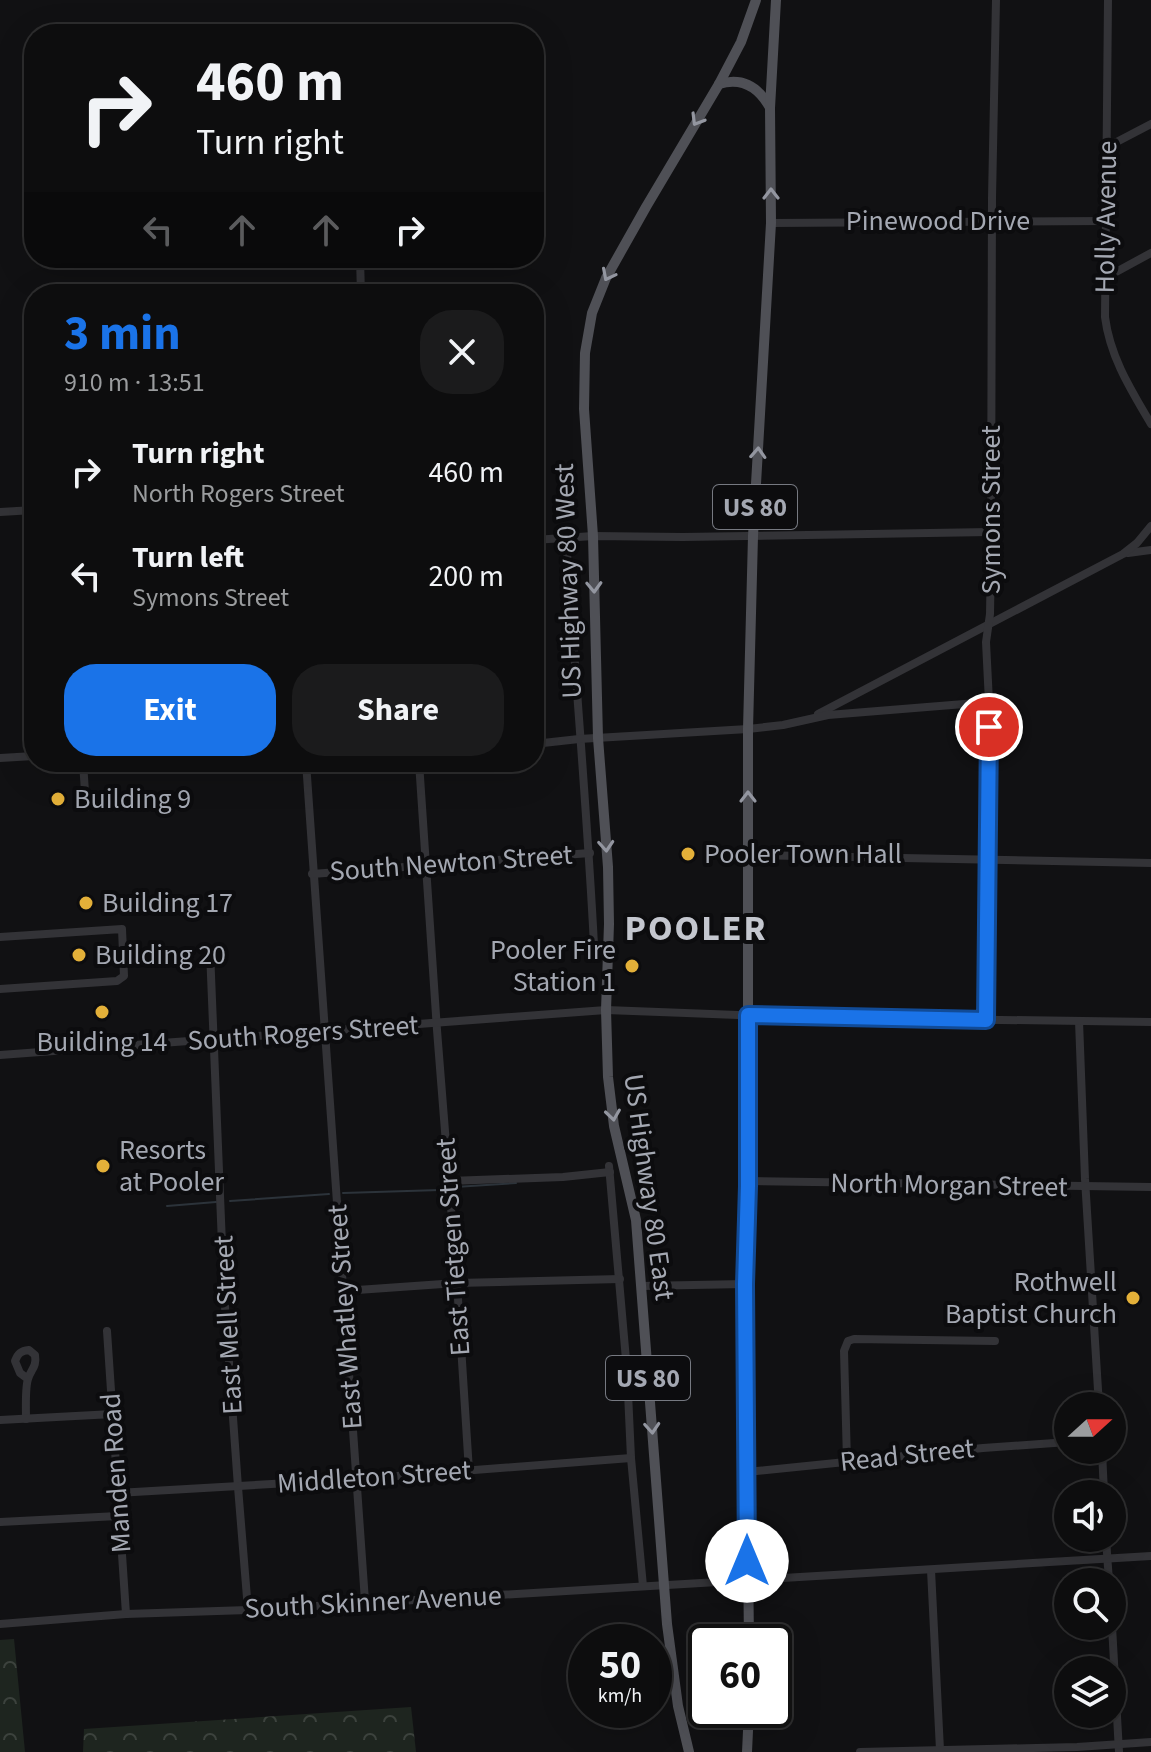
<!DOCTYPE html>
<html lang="en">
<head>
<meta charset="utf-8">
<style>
	body { margin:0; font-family:"Source Sans 3",sans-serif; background:#1b1b1c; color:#f1f3f6; height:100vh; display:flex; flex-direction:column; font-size:30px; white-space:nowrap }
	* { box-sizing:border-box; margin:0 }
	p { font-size:26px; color:#9a9c9e }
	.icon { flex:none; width:44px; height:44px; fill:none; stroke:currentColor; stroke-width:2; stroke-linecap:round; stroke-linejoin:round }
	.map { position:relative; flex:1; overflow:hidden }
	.details { position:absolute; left:24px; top:284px; width:520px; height:488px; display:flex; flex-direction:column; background:#0d0d0e; border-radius:32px; box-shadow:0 8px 32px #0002,0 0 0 2px #2d2d2e }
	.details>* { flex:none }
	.top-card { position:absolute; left:24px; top:24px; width:520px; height:244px; border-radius:32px; box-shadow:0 8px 32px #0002,0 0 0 2px #2d2d2e; background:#0d0d0e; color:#f1f3f6; overflow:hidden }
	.needle { width:52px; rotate:69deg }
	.fabs { position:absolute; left:1054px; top:1392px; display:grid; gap:16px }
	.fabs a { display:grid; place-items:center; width:72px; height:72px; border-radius:50%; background:#0d0d0e; box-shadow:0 8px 32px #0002,0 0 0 2px #2d2d2e; font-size:40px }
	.speed { position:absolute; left:568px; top:1624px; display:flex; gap:16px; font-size:40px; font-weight:700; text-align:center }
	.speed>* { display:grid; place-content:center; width:104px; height:104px; border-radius:50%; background:#0d0d0e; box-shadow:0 8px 32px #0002,0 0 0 2px #2d2d2e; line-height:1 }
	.speed small { font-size:20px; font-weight:400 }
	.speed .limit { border:4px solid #111; border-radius:12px; background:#fff; color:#111 }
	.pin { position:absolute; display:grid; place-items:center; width:68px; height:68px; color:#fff; margin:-34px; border:4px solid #fff; border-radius:50%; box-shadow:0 2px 8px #0007 }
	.me { position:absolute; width:88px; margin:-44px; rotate:0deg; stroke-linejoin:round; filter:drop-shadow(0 0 6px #0008) }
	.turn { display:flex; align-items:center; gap:28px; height:168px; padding:0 40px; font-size:36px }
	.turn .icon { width:104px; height:104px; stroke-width:2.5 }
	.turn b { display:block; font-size:56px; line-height:68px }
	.lanes { display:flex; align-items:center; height:76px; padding:0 40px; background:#0003; justify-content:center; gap:40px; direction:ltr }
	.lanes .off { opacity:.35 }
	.round { display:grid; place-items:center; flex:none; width:84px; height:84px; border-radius:32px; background:#1b1b1c }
	.summary { display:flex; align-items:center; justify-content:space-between; height:136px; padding:0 40px }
	h1 { font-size:48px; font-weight:700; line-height:60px; color:#1a73e8 }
	.action { display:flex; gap:16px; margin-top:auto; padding:16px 40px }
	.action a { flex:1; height:92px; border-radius:32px; background:#1a73e8; color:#fff; font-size:32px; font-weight:700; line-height:92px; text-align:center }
	.action a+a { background:#1b1b1c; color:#f1f3f6 }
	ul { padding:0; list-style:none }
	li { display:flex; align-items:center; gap:24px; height:104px; padding:0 40px }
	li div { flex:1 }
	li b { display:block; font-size:30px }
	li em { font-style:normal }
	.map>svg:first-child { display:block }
	.forest { fill:url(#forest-crowns) }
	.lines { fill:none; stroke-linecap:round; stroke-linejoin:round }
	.stream { stroke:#2c333a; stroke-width:2 }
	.minor { stroke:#333337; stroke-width:8 }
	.major { stroke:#4f5056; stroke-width:10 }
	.oneway { stroke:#9396a0 }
	.route-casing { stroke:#114b97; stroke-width:20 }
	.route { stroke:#1a73e8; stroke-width:14 }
	.poi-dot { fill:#e3b039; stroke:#0c0c0e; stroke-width:3 }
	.labels { text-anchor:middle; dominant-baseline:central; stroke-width:8; stroke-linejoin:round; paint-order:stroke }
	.shield { fill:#0c0c0e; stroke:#767981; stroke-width:2 }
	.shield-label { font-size:26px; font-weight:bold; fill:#a4a8b2 }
	.street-label { font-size:28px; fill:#a4a8b2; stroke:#0c0c0e }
	.poi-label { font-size:28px; fill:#a4a8b2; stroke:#0c0c0e; text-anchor:start }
	.district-label { font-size:36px; font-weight:bold; letter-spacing:2px; fill:#c4c7cf; stroke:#0c0c0e }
</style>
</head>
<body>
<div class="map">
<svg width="1151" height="1752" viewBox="0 0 1151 1752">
	<defs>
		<pattern id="forest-crowns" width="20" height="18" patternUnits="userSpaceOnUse" patternTransform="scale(2)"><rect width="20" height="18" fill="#1e251f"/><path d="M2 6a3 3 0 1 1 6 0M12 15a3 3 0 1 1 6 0" fill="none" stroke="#3c423d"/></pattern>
	</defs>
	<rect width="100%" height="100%" fill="#111113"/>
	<g class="forest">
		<path d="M14,1639l11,113h-25v-112z"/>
		<path d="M411,1707l5,45h-333l1,-23z"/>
	</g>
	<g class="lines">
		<g class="stream">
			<path d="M455,1187l61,-4"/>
			<path d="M343,1193l97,-3"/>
			<path d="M230,1201l99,-7"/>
			<path d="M167,1206l49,-4"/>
		</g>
		<g class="minor">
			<path d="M1108,0l-3,317c5,40 26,73 46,107"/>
			<path d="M1107,147l44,-23"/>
			<path d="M771,223l335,-2"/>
			<path d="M360,258l1,36"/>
			<path d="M1105,278l46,-25"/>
			<path d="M0,512l34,-2"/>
			<path d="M566,538c9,136 21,271 28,407"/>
			<path d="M534,540l59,-4 90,1 307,-5"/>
			<path d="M1128,553l23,-3"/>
			<path d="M818,714l305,-160 14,-11 14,-17"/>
			<path d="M534,744l45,-5 169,-10 35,-4 45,-10 161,-13"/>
			<path d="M0,758l34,-2"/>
			<path d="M83,762l3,45"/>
			<path d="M306,762l59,839"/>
			<path d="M419,762l18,268 20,253 12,188"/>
			<path d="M748,855l403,8"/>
			<path d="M312,874l278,-21"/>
			<path d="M0,937l122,-8 2,47 -7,5 -117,8"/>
			<path d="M210,951l14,342 14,194 10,123"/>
			<path d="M986,1020l3,-230v-88l-3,-60 4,-28 1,-58 1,-358 4,-198"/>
			<path d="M1079,1021l6,158 14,227"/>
			<path d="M0,1055l606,-45 187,7 358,5"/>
			<path d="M609,1166l18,205 4,87 12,128"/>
			<path d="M449,1181l114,-4 47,-5"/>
			<path d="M748,1181l403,6"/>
			<path d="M641,1286l104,-2"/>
			<path d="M343,1291l114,-8 163,-4"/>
			<path d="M107,1331l19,283"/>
			<path d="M26,1419c0,-11 -1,-31 2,-40 3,-10 9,-12 7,-24l-6,-5c-8,1 -11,3 -14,11l5,12 8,6"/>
			<path d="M0,1420l113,-6"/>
			<path d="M1102,1450l2,44"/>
			<path d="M847,1461l-3,-110 4,-10 6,-2 141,2"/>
			<path d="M747,1472l236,-24 85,-6"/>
			<path d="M117,1493l241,-14 273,-21"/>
			<path d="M0,1522l118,-6"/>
			<path d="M1106,1538l3,44"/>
			<path d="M931,1570l9,180"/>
			<path d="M0,1624l126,-10 122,-4 903,-54"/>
			<path d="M1112,1626l7,126"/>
			<path d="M860,1752l217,-5 74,-5"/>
		</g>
		<g class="major">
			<path d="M719,84c23,-7 39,3 50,22"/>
			<path d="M749,1642l-4,-358 3,-98v-457l5,-193 18,-313 -1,-115 6,-108"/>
			<path d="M689,1752l-11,-46 -11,-82 -31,-404 -22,-94 -6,-49 -2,-67 3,-86 -1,-57 -10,-129 -5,-202 -9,-127 1,-56 7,-40 14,-35 40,-71 73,-123 22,-42 15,-42"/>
			<path d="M747,1752l2,-42"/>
		</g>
	</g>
	<defs><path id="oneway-chevron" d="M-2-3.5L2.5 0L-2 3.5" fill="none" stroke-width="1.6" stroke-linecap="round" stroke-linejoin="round" transform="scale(2)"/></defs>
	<g class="oneway">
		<use href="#oneway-chevron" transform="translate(697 120) rotate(121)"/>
		<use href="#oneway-chevron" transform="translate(771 194) rotate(-90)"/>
		<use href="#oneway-chevron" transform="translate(608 275) rotate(117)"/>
		<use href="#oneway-chevron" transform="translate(758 453) rotate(-87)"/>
		<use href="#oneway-chevron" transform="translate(594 587) rotate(88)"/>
		<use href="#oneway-chevron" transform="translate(748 797) rotate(-90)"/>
		<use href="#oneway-chevron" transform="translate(606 846) rotate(86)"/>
		<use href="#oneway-chevron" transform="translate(613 1115) rotate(82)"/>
		<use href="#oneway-chevron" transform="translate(652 1428) rotate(86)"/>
	</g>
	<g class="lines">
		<defs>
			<path id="route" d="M747,1561l-2,-277 3,-98v-171l238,5 3,-293"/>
		</defs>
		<use href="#route" class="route-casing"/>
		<use href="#route" class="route"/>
	</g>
	<g class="poi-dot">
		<circle cx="58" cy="799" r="8"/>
		<circle cx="688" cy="854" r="8"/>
		<circle cx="86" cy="903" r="8"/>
		<circle cx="79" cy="955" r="8"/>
		<circle cx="632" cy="966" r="8"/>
		<circle cx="102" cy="1012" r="8"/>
		<circle cx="103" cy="1166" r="8"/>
		<circle cx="1133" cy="1298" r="8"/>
	</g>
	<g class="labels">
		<g class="shield">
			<rect x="713" y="485" width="84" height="44" rx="6"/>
			<rect x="606" y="1356" width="84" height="44" rx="6"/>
		</g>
		<g class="shield-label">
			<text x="755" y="507">US 80</text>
			<text x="648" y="1378">US 80</text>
		</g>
		<g class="street-label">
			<text transform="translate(1106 217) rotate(-89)">Holly Avenue</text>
			<text x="938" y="221">Pinewood Drive</text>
			<text transform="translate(991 510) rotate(-90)">Symons Street</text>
			<text transform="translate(568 581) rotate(-92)">US Highway 80 West</text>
			<text transform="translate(451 863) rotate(-4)">South Newton Street</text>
			<text transform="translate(303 1033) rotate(-4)">South Rogers Street</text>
			<text transform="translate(949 1185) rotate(1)">North Morgan Street</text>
			<text transform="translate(649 1187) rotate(82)">US Highway 80 East</text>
			<text transform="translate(453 1247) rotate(-94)">East Tietgen Street</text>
			<text transform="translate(345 1317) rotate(-94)">East Whatley Street</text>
			<text transform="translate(228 1325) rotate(-93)">East Mell Street</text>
			<text transform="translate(907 1455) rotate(-6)">Read Street</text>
			<text transform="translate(116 1473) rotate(-94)">Manden Road</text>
			<text transform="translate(374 1477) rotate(-4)">Middleton Street</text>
			<text transform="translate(373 1602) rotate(-3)">South Skinner Avenue</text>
		</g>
		<g class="poi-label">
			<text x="74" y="799">Building 9</text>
			<text x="704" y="854">Pooler Town Hall</text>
			<text x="102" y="903">Building 17</text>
			<text x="616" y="950" text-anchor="end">Pooler Fire<tspan x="616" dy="32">Station 1</tspan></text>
			<text x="95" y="955">Building 20</text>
			<text x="102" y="1042" text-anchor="middle">Building 14</text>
			<text x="119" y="1150">Resorts<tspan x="119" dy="32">at Pooler</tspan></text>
			<text x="1117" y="1282" text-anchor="end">Rothwell<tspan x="1117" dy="32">Baptist Church</tspan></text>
		</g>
		<g class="district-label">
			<text x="696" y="928">POOLER</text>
		</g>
	</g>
</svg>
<div class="fabs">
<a><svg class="needle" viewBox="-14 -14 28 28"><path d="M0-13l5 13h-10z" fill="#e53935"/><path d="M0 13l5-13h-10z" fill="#9a9c9e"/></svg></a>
<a><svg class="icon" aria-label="sound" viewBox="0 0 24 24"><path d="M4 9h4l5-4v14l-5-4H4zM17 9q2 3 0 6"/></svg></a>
<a><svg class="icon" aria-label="search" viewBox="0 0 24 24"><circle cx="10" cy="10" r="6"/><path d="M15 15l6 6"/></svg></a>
<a><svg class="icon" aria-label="layers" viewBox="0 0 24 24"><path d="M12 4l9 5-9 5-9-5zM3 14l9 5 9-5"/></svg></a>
</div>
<div class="speed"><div>50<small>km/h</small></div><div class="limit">60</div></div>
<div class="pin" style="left:989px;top:727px;background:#d93025"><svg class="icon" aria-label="arrive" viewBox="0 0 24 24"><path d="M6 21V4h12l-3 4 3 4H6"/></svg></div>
<svg class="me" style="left:747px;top:1561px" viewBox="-20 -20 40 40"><circle r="19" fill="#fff"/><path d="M0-13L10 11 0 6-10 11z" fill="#1a73e8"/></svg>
<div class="top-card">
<div class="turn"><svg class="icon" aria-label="right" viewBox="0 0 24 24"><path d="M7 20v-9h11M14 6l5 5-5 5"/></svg><div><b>460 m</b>Turn right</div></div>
<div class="lanes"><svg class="icon off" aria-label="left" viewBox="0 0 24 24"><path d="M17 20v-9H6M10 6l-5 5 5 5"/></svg><svg class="icon off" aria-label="ahead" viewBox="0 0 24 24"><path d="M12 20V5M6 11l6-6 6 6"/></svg><svg class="icon off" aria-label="ahead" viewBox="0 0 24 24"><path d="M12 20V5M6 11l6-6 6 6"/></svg><svg class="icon" aria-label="right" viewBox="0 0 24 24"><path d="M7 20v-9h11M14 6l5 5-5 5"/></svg></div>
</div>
<section class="details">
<div class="summary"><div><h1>3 min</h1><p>910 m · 13:51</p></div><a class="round"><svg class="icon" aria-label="close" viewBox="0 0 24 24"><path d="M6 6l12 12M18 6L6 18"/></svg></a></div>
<ul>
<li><svg class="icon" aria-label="right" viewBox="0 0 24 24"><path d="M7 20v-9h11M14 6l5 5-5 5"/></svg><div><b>Turn right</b><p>North Rogers Street</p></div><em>460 m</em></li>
<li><svg class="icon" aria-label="left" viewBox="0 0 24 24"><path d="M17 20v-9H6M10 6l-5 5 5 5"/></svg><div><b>Turn left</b><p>Symons Street</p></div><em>200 m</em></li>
</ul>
<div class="action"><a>Exit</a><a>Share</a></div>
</section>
</div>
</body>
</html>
